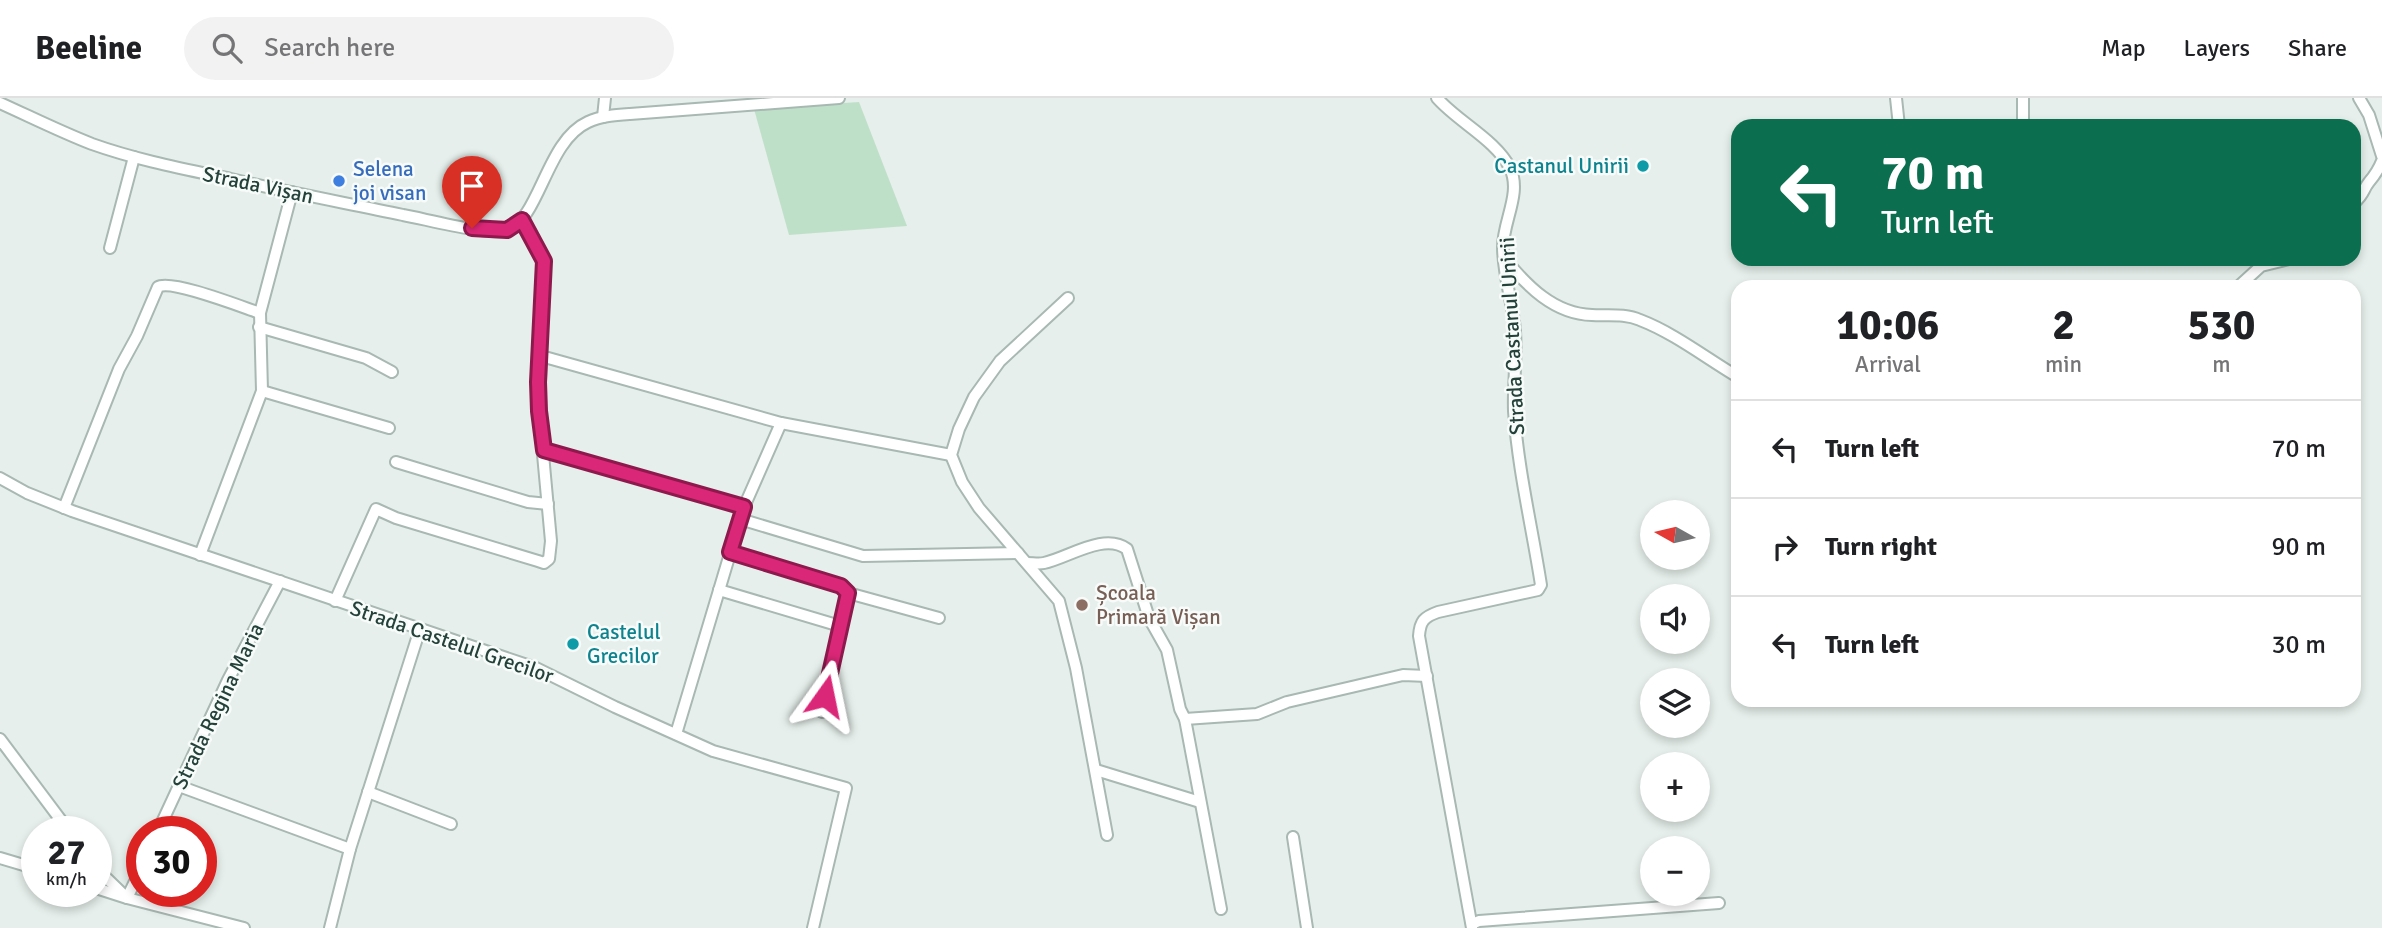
<!DOCTYPE html>
<html lang="en">
<head>
<meta charset="utf-8">
<style>
	body { margin:0; font-family:Signika,sans-serif; background:#f2f2f2; color:#202124; height:100vh; display:flex; flex-direction:column; font-size:26px; white-space:nowrap }
	* { box-sizing:border-box; margin:0 }
	p { font-size:23px; color:#757577 }
	.icon { flex:none; width:38px; height:38px; fill:none; stroke:currentColor; stroke-width:2; stroke-linecap:round; stroke-linejoin:round }
	.map { position:relative; flex:1; overflow:hidden }
	.panel { position:absolute; left:1731px; top:182px; width:630px; height:427px; display:flex; flex-direction:column; background:#fff; border-radius:21px; box-shadow:0 4px 10px #0003 }
	.panel>* { flex:none }
	.top-card { position:absolute; left:1731px; top:21px; width:630px; height:147px; border-radius:21px; box-shadow:0 4px 10px #0003; background:#0b6e4f; color:#fff; overflow:hidden }
	.needle { width:46px; rotate:278deg }
	.controls { position:absolute; left:1640px; top:402px; display:grid; gap:14px }
	.controls a { display:grid; place-items:center; width:70px; height:70px; border-radius:50%; background:#fff; box-shadow:0 4px 10px #0003; font-size:35px }
	.speed { position:absolute; left:21px; top:718px; display:flex; gap:14px; font-size:35px; font-weight:700; text-align:center }
	.speed>* { display:grid; place-content:center; width:91px; height:91px; border-radius:50%; background:#fff; box-shadow:0 4px 10px #0003; line-height:1 }
	.speed small { font-size:18px; font-weight:400 }
	.speed .limit { border:10px solid #d22; background:#fff; color:#111 }
	.pin { position:absolute; display:grid; place-items:center; width:60px; height:60px; color:#fff; margin:-72px -30px; border-radius:50% 50% 50% 0; rotate:-45deg; box-shadow:0 0 7px #0007 }
	.pin .icon { rotate:45deg }
	.me { position:absolute; width:77px; margin:-38px; rotate:12deg; stroke-linejoin:round; filter:drop-shadow(0 0 5px #0008) }
	.turn { display:flex; align-items:center; gap:24px; height:147px; padding:0 35px; font-size:32px }
	.turn .icon { width:91px; height:91px; stroke-width:2.5 }
	.turn b { display:block; font-size:49px; line-height:60px }
	.eta { display:flex; justify-content:space-evenly; align-items:center; height:119px; text-align:center }
	.eta b { font-size:42px; font-weight:700; line-height:49px }
	ul { padding:0; list-style:none }
	li { display:flex; align-items:center; gap:21px; height:98px; padding:0 35px; border-top:2px solid #e0e0e0 }
	li div { flex:1 }
	li b { display:block; font-size:26px }
	li em { font-style:normal }
	header { display:flex; align-items:center; gap:42px; box-sizing:border-box; height:98px; padding:0 35px; background:#fff; border-bottom:2px solid #e0e0e0 }
	header strong { font-size:33px }
	nav { display:flex; gap:38px; margin-inline-start:auto; font-size:24px }
	.search { width:490px; height:63px; background:#f2f2f2; display:flex; align-items:center; gap:18px; box-sizing:border-box; padding:0 24px; border-radius:38px; color:#757577; font-size:26px }
	.map>svg:first-child { display:block }
	.green { fill:#bfe0c8 }
	.lines { fill:none; stroke-linecap:round; stroke-linejoin:round }
	.minor-casing { stroke:#a8b8b2; stroke-width:14 }
	.minor { stroke:#fff; stroke-width:10 }
	.route-casing { stroke:#8e194d; stroke-width:18 }
	.route { stroke:#db2777; stroke-width:12 }
	.culture-dot { fill:#0f9aa8; stroke:#f7fbf9; stroke-width:2.5 }
	.shop-dot { fill:#3f7fe0; stroke:#f7fbf9; stroke-width:2.5 }
	.education-dot { fill:#8d6e63; stroke:#f7fbf9; stroke-width:2.5 }
	.labels { text-anchor:middle; dominant-baseline:central; stroke-width:5; stroke-linejoin:round; paint-order:stroke }
	.culture-label { font-size:21px; fill:#0d838f; stroke:#f7fbf9; text-anchor:end }
	.shop-label { font-size:21px; fill:#366cbe; stroke:#f7fbf9; text-anchor:start }
	.street-label { font-size:21px; fill:#24423a; stroke:#f7fbf9 }
	.education-label { font-size:21px; fill:#785e54; stroke:#f7fbf9; text-anchor:start }
</style>
</head>
<body>
<header>
<strong>Beeline</strong>
<div class="search"><svg class="icon" aria-label="search" viewBox="0 0 24 24"><circle cx="10" cy="10" r="6"/><path d="M15 15l6 6"/></svg>Search here</div>
<nav><a>Map</a><a>Layers</a><a>Share</a></nav>
</header>
<div class="map">
<svg width="2382" height="830" viewBox="0 0 2382 830">
	<rect width="100%" height="100%" fill="#e6efeb"/>
	<path class="green" d="M859,4l48,124 -118,9 -35,-126z"/>
	<g class="lines">
		<defs>
			<g id="minor">
				<path d="M1437,0c21,24 59,42 73,70 12,25 -7,53 -7,79 0,28 10,56 12,84 2,27 -2,54 -1,80 4,59 18,116 27,174l-3,5 -100,22c-14,5 -18,9 -19,24l53,292"/>
				<path d="M1896,0l3,28"/>
				<path d="M2023,0v28"/>
				<path d="M2359,0l10,17 13,41"/>
				<path d="M0,5c31,14 61,29 92,41 45,16 92,25 139,35 57,13 115,24 172,36 23,4 85,21 104,15 33,-11 39,-89 81,-108 13,-6 28,-7 42,-8l209,-16"/>
				<path d="M603,19l2,-19"/>
				<path d="M2354,105c11,-10 8,-12 15,-21 6,-7 9,-11 13,-21"/>
				<path d="M110,150l24,-91"/>
				<path d="M1504,160c23,28 50,56 88,57 15,1 33,-2 48,5 34,13 66,38 98,57"/>
				<path d="M2238,189l23,-21 28,-7"/>
				<path d="M1068,200l-68,63 -26,36 -15,32 -8,26 11,27 17,26 80,93 17,67 31,167"/>
				<path d="M259,229l107,31 26,14"/>
				<path d="M541,258l240,67 170,32"/>
				<path d="M262,293l127,37"/>
				<path d="M544,352l200,57"/>
				<path d="M396,364l132,40 20,2"/>
				<path d="M0,380l27,15 45,18 464,157 79,39 98,44 133,37 -33,140"/>
				<path d="M64,410l55,-139 18,-33 21,-49c13,-8 84,20 102,26"/>
				<path d="M740,421l123,37 155,-3"/>
				<path d="M730,454l110,34 8,7 -26,119"/>
				<path d="M200,457l62,-164 -2,-78 32,-121"/>
				<path d="M1027,465c6,0 12,1 17,0 24,-5 60,-31 83,-14l22,69 18,32 13,59 5,10 36,190"/>
				<path d="M719,492l121,36"/>
				<path d="M848,495l91,25"/>
				<path d="M335,503l41,-92 20,9 142,43 6,2 5,-4 2,-18 -12,-130 5,-150 -22,-41"/>
				<path d="M1185,621l72,-5 30,-12 116,-27 24,1"/>
				<path d="M676,636l68,-227 37,-84"/>
				<path d="M0,641l69,92"/>
				<path d="M1096,672l104,32"/>
				<path d="M179,688l171,63 -20,79"/>
				<path d="M368,694l83,32"/>
				<path d="M158,733l70,-151 52,-99"/>
				<path d="M1293,739l14,91"/>
				<path d="M350,751l70,-220"/>
				<path d="M0,760l37,11"/>
				<path d="M96,770l31,30 117,30"/>
				<path d="M96,790l31,10 15,-31"/>
				<path d="M1472,826l7,-3 240,-18"/>
			</g>
		</defs>
		<use href="#minor" class="minor-casing"/>
		<use href="#minor" class="minor"/>
	</g>
	<g class="lines">
		<defs>
			<path id="route" d="M472,130l35,2 15,-10 22,41 -6,121 1,29 5,39 200,57 -14,45 111,34 7,7 -23,103"/>
		</defs>
		<use href="#route" class="route-casing"/>
		<use href="#route" class="route"/>
	</g>
	<g class="culture-dot">
		<circle cx="1643" cy="68" r="7"/>
		<circle cx="573" cy="546" r="7"/>
	</g>
	<circle class="shop-dot" cx="339" cy="83" r="7"/>
	<circle class="education-dot" cx="1082" cy="507" r="7"/>
	<g class="labels">
		<g class="culture-label">
			<text x="1629" y="68">Castanul Unirii</text>
			<text x="587" y="534" text-anchor="start">Castelul<tspan x="587" dy="24">Grecilor</tspan></text>
		</g>
		<g class="shop-label">
			<text x="353" y="71">Selena<tspan x="353" dy="24">joi visan</tspan></text>
		</g>
		<g class="street-label">
			<text transform="translate(258 87) rotate(12)">Strada Vișan</text>
			<text transform="translate(1512 238) rotate(-93)">Strada Castanul Unirii</text>
			<text transform="translate(452 544) rotate(19)">Strada Castelul Grecilor</text>
			<text transform="translate(218 608) rotate(-64)">Strada Regina Maria</text>
		</g>
		<g class="education-label">
			<text x="1096" y="495">Școala<tspan x="1096" dy="24">Primară Vișan</tspan></text>
		</g>
	</g>
</svg>
<div class="controls">
<a><svg class="needle" viewBox="-14 -14 28 28"><path d="M0-13l5 13h-10z" fill="#e53935"/><path d="M0 13l5-13h-10z" fill="#757577"/></svg></a>
<a><svg class="icon" aria-label="sound" viewBox="0 0 24 24"><path d="M4 9h4l5-4v14l-5-4H4zM17 9q2 3 0 6"/></svg></a>
<a><svg class="icon" aria-label="layers" viewBox="0 0 24 24"><path d="M12 4l9 5-9 5-9-5zM3 14l9 5 9-5"/></svg></a>
<a>+</a>
<a>−</a>
</div>
<div class="speed"><div>27<small>km/h</small></div><div class="limit">30</div></div>
<div class="pin" style="left:472px;top:130px;background:#d93025"><svg class="icon" aria-label="arrive" viewBox="0 0 24 24"><path d="M6 21V4h12l-3 4 3 4H6"/></svg></div>
<svg class="me" style="left:825px;top:598px" viewBox="-20 -20 40 40"><path d="M0-17L14 15 0 8-14 15z" fill="#db2777" stroke="#fff" stroke-width="4"/></svg>
<div class="top-card">
<div class="turn"><svg class="icon" aria-label="left" viewBox="0 0 24 24"><path d="M17 20v-9H6M10 6l-5 5 5 5"/></svg><div><b>70 m</b>Turn left</div></div>
</div>
<section class="panel">
<div class="eta">
<div><b>10:06</b><p>Arrival</p></div>
<div><b>2</b><p>min</p></div>
<div><b>530</b><p>m</p></div>
</div>
<ul>
<li><svg class="icon" aria-label="left" viewBox="0 0 24 24"><path d="M17 20v-9H6M10 6l-5 5 5 5"/></svg><div><b>Turn left</b></div><em>70 m</em></li>
<li><svg class="icon" aria-label="right" viewBox="0 0 24 24"><path d="M7 20v-9h11M14 6l5 5-5 5"/></svg><div><b>Turn right</b></div><em>90 m</em></li>
<li><svg class="icon" aria-label="left" viewBox="0 0 24 24"><path d="M17 20v-9H6M10 6l-5 5 5 5"/></svg><div><b>Turn left</b></div><em>30 m</em></li>
</ul>
</section>
</div>
</body>
</html>
